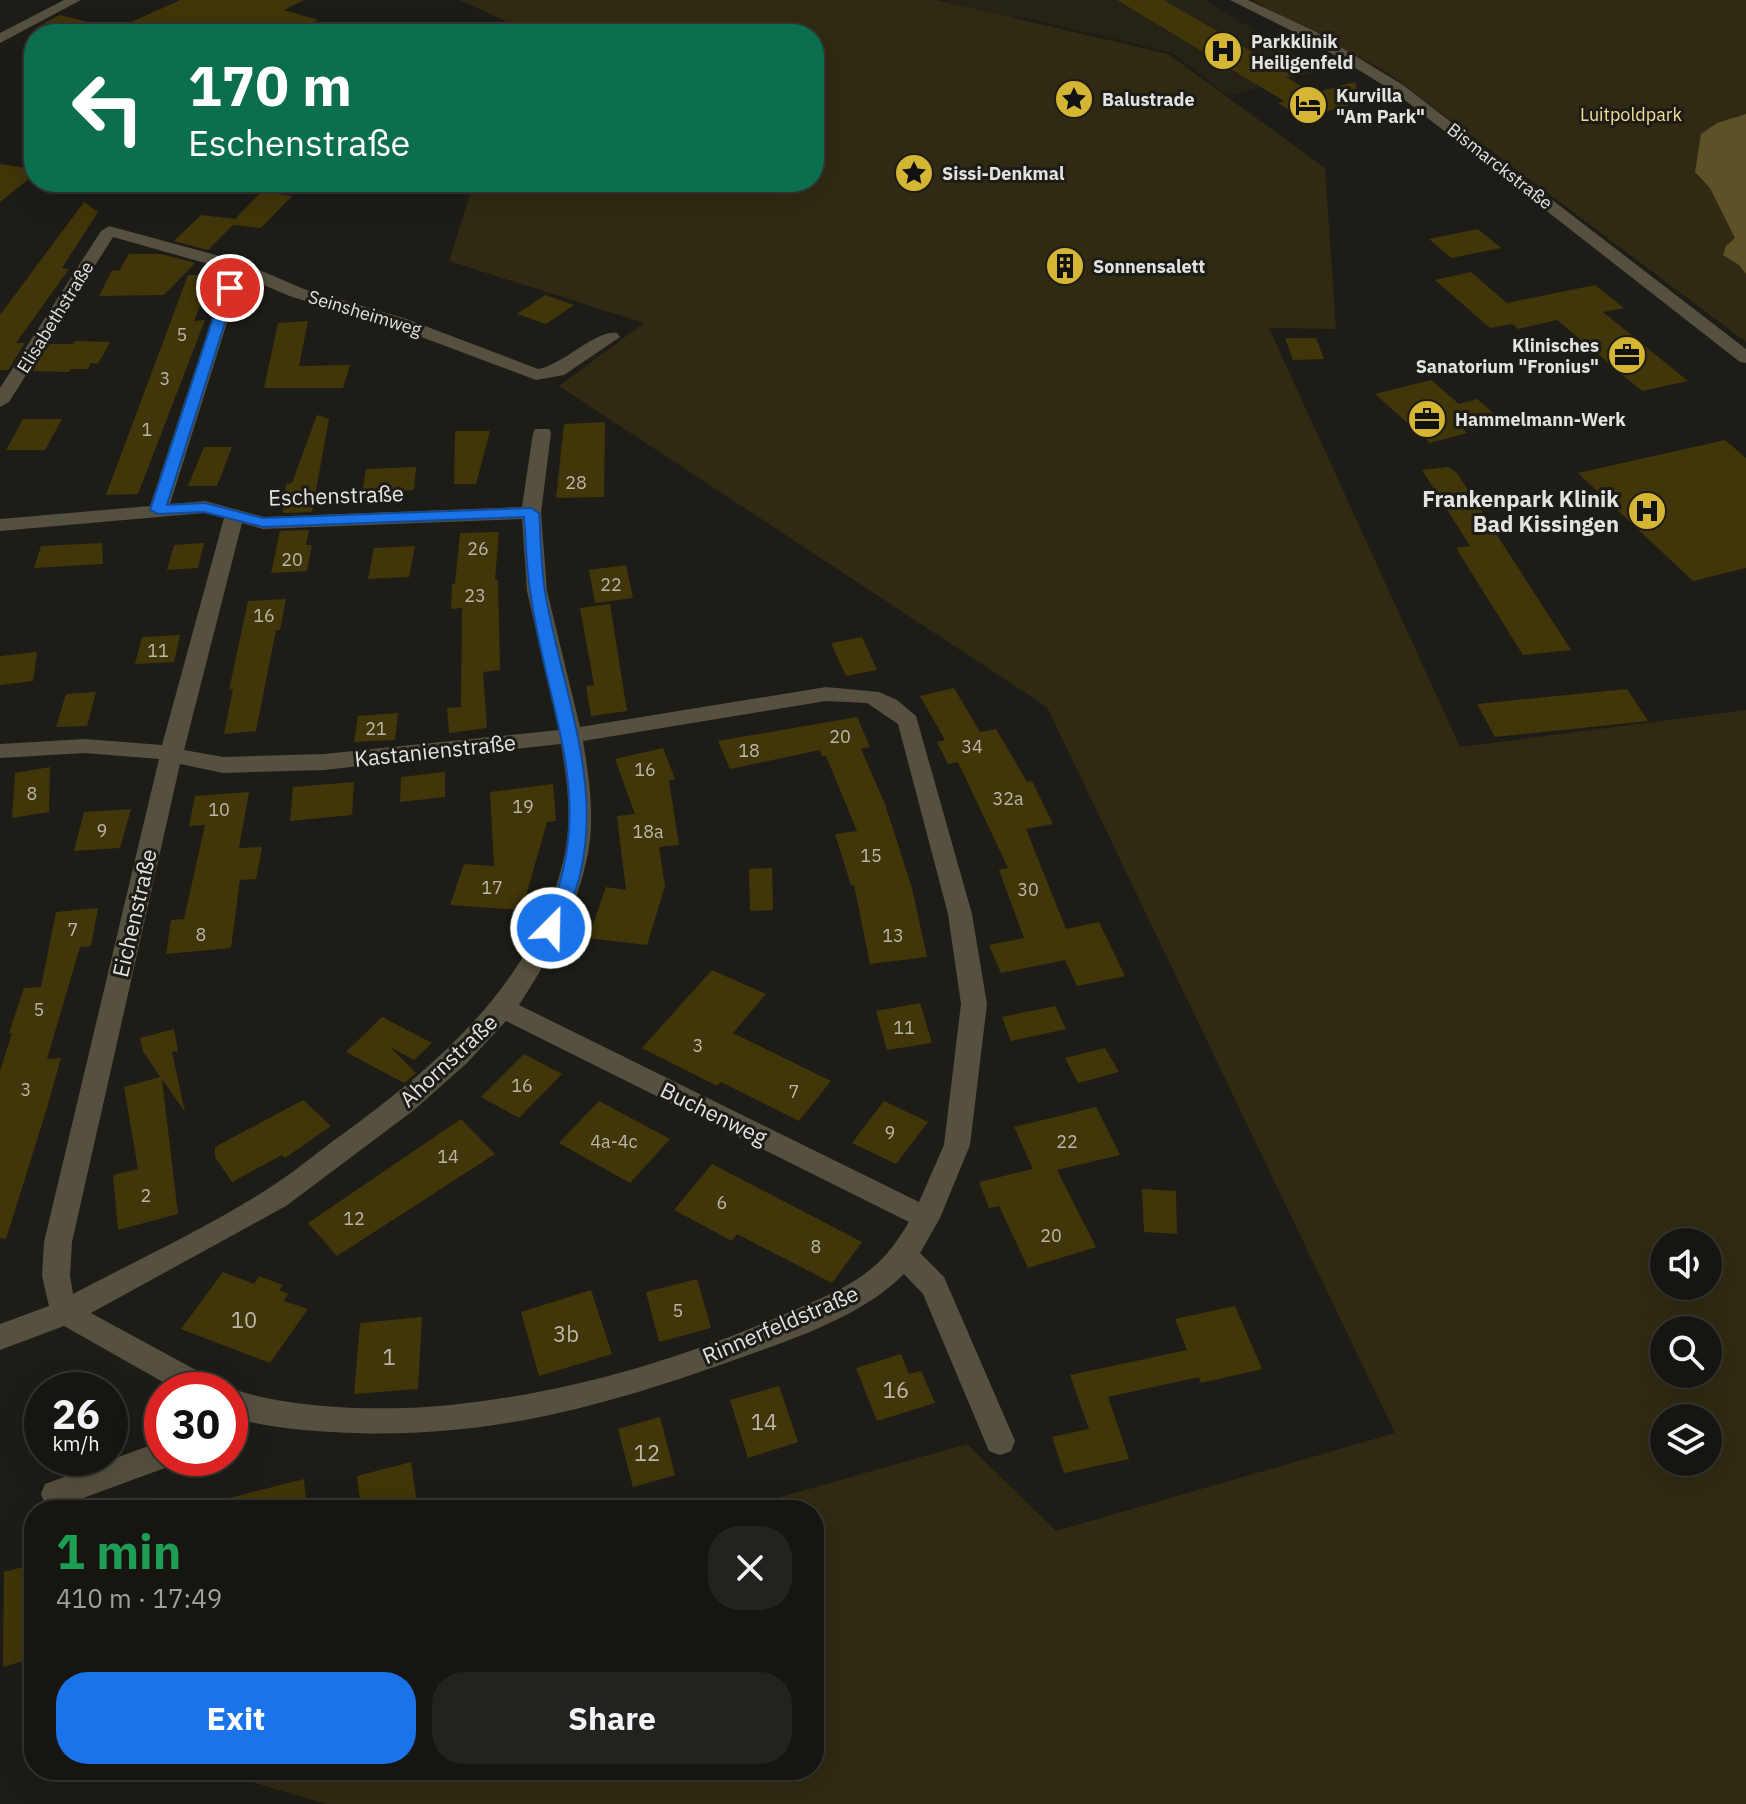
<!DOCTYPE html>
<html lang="en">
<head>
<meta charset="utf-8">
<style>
	body { margin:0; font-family:"IBM Plex Sans",sans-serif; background:#23221e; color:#f1f3f6; height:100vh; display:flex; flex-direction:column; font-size:30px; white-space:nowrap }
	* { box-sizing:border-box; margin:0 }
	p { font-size:26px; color:#9e9f9f }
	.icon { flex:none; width:44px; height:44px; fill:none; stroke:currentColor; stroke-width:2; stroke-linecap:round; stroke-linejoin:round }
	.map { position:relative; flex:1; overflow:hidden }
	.drawer { position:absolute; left:24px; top:1500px; width:800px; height:280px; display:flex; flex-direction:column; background:#161510; border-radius:32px; box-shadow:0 8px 32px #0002,0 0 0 2px #353430 }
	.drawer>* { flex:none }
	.banner { position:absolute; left:24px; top:24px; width:800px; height:168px; border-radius:32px; box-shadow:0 8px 32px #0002,0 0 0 2px #353430; background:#0b6e4f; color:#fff; overflow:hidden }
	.fabs { position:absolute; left:1650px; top:1228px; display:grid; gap:16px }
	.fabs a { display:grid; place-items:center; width:72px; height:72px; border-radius:50%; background:#161510; box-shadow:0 8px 32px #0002,0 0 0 2px #353430; font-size:40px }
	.speed { position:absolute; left:24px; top:1372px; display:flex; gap:16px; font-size:40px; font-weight:700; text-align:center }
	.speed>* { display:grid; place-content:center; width:104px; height:104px; border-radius:50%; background:#161510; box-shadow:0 8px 32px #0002,0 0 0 2px #353430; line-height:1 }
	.speed small { font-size:20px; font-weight:400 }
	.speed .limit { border:12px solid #d22; background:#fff; color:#111 }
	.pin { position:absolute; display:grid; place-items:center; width:68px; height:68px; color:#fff; margin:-34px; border:4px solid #fff; border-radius:50%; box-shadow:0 2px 8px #0007 }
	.me { position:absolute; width:88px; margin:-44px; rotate:23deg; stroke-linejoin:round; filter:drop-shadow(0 0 6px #0008) }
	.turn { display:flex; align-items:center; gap:28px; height:168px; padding:0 32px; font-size:36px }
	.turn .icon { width:104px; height:104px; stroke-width:2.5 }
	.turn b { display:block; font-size:56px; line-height:68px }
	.round { display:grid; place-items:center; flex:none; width:84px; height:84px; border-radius:32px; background:#23221e }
	.overview { display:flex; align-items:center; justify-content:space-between; height:136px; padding:0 32px }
	h1 { font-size:48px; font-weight:800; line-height:60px; color:#1e9e55 }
	.cta { display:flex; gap:16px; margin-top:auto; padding:16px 32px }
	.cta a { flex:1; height:92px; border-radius:32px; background:#1a73e8; color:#fff; font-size:32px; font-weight:800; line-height:92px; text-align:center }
	.cta a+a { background:#23221e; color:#f1f3f6 }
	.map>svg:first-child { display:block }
	.built { fill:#262216 }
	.green { fill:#302a12; fill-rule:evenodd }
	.water { fill:#5d5127 }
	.building { fill:#413609 }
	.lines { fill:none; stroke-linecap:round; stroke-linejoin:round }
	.street { fill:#55503f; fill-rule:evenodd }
	.route { fill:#1a73e8; stroke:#114b97; stroke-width:2 }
	.labels { text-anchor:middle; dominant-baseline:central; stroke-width:6; stroke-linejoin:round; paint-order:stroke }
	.far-poi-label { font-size:18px; font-weight:bold; fill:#e3e2de; stroke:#1e1c16; text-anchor:start }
	.far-park-label { font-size:18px; fill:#f3df98; stroke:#1e1c16 }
	.far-street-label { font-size:18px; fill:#e3e2de; stroke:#1e1c16 }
	.number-label { font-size:18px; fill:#bab7a9 }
	.street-label { font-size:22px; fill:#e3e2de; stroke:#1e1c16 }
	.poi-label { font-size:22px; font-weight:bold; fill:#e3e2de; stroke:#1e1c16; text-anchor:end }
	.near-number-label { font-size:22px; fill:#bab7a9 }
</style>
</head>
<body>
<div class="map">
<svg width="1746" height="1804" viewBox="0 0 1746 1804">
	<rect width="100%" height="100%" fill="#1e1c16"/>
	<path class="built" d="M943,0h263l113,71 -91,25 -55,-43 -155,-37 -14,6z"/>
	<g class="green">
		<path d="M460,0h476l232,54 157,114 11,161 -67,-1 191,419 286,-37v1094h-1420l-115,-34h603v-260h-79l232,-66 89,87 339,-98 -348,-726 -488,-321 85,-63 -195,-62 25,-79h340v-148h-306l12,-6zM1708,1242v44h-44v-44zM1708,1330v44h-44v-44zM1708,1418v44h-44v-44z"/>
		<path d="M1252,0h494v342l-358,-269z"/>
	</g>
	<path class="water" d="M1746,114v160l-7,-9 -16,-10 3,-9 9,-8 -25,-50 -15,-16 6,-38 16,-11z"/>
	<g class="building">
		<path d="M180,0h124l-20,10 34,10 -29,14h-184z"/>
		<path d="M1117,0h47l127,75 -5,2 27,16 42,-11 5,20 -57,16 -25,-15 6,-2z"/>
		<path d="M60,15l44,11 -1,8h-65l1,-8z"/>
		<path d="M0,164l34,5v6l-34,27z"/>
		<path d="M261,192l31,4 -31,32 -28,-3 -25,25 -34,-9 27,-26 34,4z"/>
		<path d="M84,202l14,10 -36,56 7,1 -53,74h9l-17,27h-8v-55z"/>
		<path d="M1478,229l23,19 -50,10 -22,-19z"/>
		<path d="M129,254h32l34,9 -31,32 -65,1 13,-26 7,1z"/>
		<path d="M1471,272l36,31 88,-18 29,23 -21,4 85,69 -46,10 -85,-71 -39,9 -6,-5 -22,4 -55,-48z"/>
		<path d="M188,275h24l-18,46 11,-1 -67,174 -32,1z"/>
		<path d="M545,295l29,10 -28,19 -29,-10z"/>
		<path d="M308,321l-9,45 51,-1 -7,23h-79l14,-65z"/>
		<path d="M1285,338h31l8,21 -31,1z"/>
		<path d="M75,341l35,1 -12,22 -7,-1 -3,6h-17l-2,3 -37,-1 17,-27h24z"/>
		<path d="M1431,380l28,24 18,-5 21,18 -37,10 6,6 -37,10 -55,-49z"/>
		<path d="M317,415l12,4 -17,93 -29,1 3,-29 6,-1z"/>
		<path d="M23,419h39l-17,31h-39z"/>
		<path d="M605,422l-1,75 -48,1 8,-74z"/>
		<path d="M455,431h35l-14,53h-22z"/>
		<path d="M1725,440l21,18v110l-53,13 -115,-108z"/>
		<path d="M204,447h28l-15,39h-29z"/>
		<path d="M416,467l-2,23 -52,3 4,-24z"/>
		<path d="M1448,467l9,6 114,177 -48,5 -67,-107 14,-2 -48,-76z"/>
		<path d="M309,530l-3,15h6l-5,26 -36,2 9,-42z"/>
		<path d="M499,532l-4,48h3l2,90 -17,2 4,56 -38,5 -2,-25 14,-1 1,-99 -11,1 1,-25h3l5,-51z"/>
		<path d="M102,543l1,21 -69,4 7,-22z"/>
		<path d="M204,543l-6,25 -31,2 7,-25z"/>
		<path d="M415,546l-6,31 -41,2 6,-31z"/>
		<path d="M626,565l7,33 -38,5 -6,-33z"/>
		<path d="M286,599l-6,31h-4l-20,101 -32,3 9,-45 -4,1 19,-89z"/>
		<path d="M610,604l17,107 -36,5 -5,-30 8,-1 -14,-77z"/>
		<path d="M180,635l-6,27 -39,2 7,-27z"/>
		<path d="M862,637l15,33 -31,6 -15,-33z"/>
		<path d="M37,652l-4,29 -33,4v-29z"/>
		<path d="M954,688l26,44 16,-3 31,53 5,-1 21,43 -27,5 40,100 33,-7 26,54 -48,10 -12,-26 -64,13 -12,-28 35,-7 -25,-68 9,-2 -50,-106 -10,2 -11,-22 8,-2 -25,-44z"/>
		<path d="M1627,689l21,32 -153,16 -18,-33z"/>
		<path d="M96,692l-9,34 -31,1 10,-33z"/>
		<path d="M398,713l-3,27 -41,2 4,-26z"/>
		<path d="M857,717l13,30 -9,2 24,55 27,84 15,69 -57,7 -16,-79h-3l-16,-51 22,-3 -31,-75h-4l-2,-6 -90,19 -12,-28z"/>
		<path d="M663,748l12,31 -6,2 10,64 -20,2 6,39 -18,59 -59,-7 18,-51 20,3 -9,-74 18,-2 -20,-55z"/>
		<path d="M50,767l-1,45 -37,6 3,-45z"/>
		<path d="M445,772v25l-45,5 1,-25z"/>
		<path d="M354,782l-2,33 -62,6 3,-34z"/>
		<path d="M553,784l3,37 -9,1 -25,88 -72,-5 14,-41 30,2 -4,-74z"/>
		<path d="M249,792l-10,56 23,-1 -6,32 -16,1 -9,68 -65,6 5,-34 13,-1 21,-94 -16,1 6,-30z"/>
		<path d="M131,809l-11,39 -46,3 10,-39z"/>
		<path d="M772,868l1,42 -23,1 -1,-42z"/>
		<path d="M98,908l-7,38 -11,1 -33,112 14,-1 -14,50 -41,131 -6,-1v-167l12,-38h-3l15,-45 17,-1 15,-75z"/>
		<path d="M712,970l54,24 -33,39 98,48 -32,40 -78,-39 -4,4 -75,-38z"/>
		<path d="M920,1003l12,40 -45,7 -11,-39z"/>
		<path d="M1055,1006l11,23 -55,12 -9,-24z"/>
		<path d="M382,1017l50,26 -18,17 -24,-13 26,26 -12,10 -58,-31z"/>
		<path d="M174,1029l4,22 -6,1 13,60 -23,-33 16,135 -60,16 -5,-55 25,-6 -14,-82 36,-10 -17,-26 -3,-13z"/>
		<path d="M1105,1048l14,24 -41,11 -13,-25z"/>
		<path d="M524,1054l38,20 -43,44 -38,-21z"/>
		<path d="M303,1100l28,26 -46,32 -3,-3 -50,27 -17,-25v-10z"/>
		<path d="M599,1101l71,38 -40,44 -71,-40z"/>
		<path d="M884,1101l44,21 -32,42 -44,-21z"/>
		<path d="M1096,1107l24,48 -63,15 39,77 -68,21 -29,-62 -10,2 -10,-26 54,-13 -19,-42z"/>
		<path d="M461,1119l34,35 -158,102 -29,-33z"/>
		<path d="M712,1164l150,78 -30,41 -95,-49 -5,7 -58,-31z"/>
		<path d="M1142,1189l34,2 1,43 -33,-2z"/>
		<path d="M223,1272l31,12 5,-8 24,9 -4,5 9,4 -4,7 24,8 -38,54 -89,-34z"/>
		<path d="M697,1279l14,49 -52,14 -13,-50z"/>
		<path d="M591,1290l21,64 -73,22 -18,-64z"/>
		<path d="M1235,1306l27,63 -61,14 -2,-6 -91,20 21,62 -65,14 -12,-36 37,-8 -19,-54 117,-25 -12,-31z"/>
		<path d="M422,1317l-4,72 -64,5 6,-71z"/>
		<path d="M901,1354l8,20 12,-3 14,32 -58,18 -21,-53z"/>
		<path d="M779,1386l19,56 -50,16 -18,-58z"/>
		<path d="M660,1417l15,58 -42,12 -15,-58z"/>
		<path d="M411,1462l7,48h-57l-4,-34z"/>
		<path d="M304,1479l3,31h-93l-1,-8z"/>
		<path d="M34,1564v94l-31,9 1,-95z"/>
	</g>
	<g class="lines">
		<g class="street">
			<path d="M64,0h17l-81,43v-10z"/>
			<path d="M1230,0h18l68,32 87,53 343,264v14l-6,-1 -347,-271 -87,-53z"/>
			<path d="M109,226l129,35 66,28 100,29 134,51c25,-4 58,-40 79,-36l3,4 -56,38 -28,5 -144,-54 -100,-29 -66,-28 -113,-32 -104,165 -9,5v-19l101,-157z"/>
			<path d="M230,283l8,5 -68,216 35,-3 59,16 258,-10 11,-74 2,-4h14l2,4 -10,80 6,78 33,136 246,-40 53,5 18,8 19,16 56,198 15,90 -17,141 -30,73 -20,35 24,24 71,164 -4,10 -11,4 -11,-4 -66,-157 -19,-20c-43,43 -111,65 -167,85 -137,49 -257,82 -405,73 -32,-2 -71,-5 -102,-16v-26h-6l6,-2c61,22 164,24 229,16 111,-12 223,-45 326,-90 30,-13 60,-24 86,-45 16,-13 27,-29 38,-47l-403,-201 -39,42 -53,47 -128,96 -195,107 125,68 5,9h-44l-113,-64 -64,24v-26l49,-18 -7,-30 2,-34 115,-483 -74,-6 -85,5v-14l85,-5 77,6 62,-227 -20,-5 -204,18v-12l150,-13 72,-218zM522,519l5,72 32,139 -235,24 -101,3 -39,-7 58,-227 21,6zM826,701l41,2 31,21 50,190 13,90 -17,141 -25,57 -400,-197c30,-46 59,-98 69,-152 7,-36 1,-76 -5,-112zM561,744c6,35 11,74 4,109 -27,127 -126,211 -225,283 -25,18 -48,38 -74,54 -61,39 -129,70 -193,104l-3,-18 2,-34 108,-478 43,9 101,-3z"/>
			<path d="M162,1441v17h14l-3,7 -117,43 -11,-4 -4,-10 4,-10z"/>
		</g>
	</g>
	<path class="route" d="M230,284l6,4 -69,217 38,-2 58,15 268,-10 8,5c2,26 2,53 6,79 20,116 76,227 12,341l-6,2 -9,-7c61,-123 4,-215 -12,-338 -4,-24 -4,-49 -6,-73l-261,10 -59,-15 -46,2 -8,-4 73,-222z"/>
	<defs>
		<symbol id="hospital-disc" viewBox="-11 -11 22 22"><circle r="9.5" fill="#d5b534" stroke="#1e1c16"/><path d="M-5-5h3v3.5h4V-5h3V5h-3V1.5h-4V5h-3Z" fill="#111"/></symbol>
		<symbol id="sight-disc" viewBox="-11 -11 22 22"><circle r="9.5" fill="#d5b534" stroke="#1e1c16"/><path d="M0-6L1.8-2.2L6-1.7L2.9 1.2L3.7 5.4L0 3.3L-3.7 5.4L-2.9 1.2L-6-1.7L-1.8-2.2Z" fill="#111"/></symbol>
		<symbol id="hotel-disc" viewBox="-11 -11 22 22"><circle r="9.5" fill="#d5b534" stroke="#1e1c16"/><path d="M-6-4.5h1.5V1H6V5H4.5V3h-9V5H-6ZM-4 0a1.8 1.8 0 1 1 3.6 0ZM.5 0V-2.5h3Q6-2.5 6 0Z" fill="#111"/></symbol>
		<symbol id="building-disc" viewBox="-11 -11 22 22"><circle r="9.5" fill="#d5b534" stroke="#1e1c16"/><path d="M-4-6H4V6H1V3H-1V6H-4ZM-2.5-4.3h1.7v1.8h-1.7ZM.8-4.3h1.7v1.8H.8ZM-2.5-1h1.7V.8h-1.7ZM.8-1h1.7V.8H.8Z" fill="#111"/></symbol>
		<symbol id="office-disc" viewBox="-11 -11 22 22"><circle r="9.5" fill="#d5b534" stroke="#1e1c16"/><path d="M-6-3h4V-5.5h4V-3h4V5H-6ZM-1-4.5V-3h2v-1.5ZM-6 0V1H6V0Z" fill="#111"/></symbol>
	</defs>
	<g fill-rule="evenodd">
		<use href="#hospital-disc" x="1201" y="29" width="44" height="44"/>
		<use href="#sight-disc" x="1052" y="77" width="44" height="44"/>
		<use href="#hotel-disc" x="1286" y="83" width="44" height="44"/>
		<use href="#sight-disc" x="892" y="151" width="44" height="44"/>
		<use href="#building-disc" x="1043" y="244" width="44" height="44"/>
		<use href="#office-disc" x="1605" y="333" width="44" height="44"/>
		<use href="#office-disc" x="1405" y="397" width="44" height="44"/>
		<use href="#hospital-disc" x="1625" y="489" width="44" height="44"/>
	</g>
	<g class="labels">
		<g class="far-poi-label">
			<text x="1251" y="41">Parkklinik<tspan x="1251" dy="21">Heiligenfeld</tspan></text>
			<text x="1336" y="95">Kurvilla<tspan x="1336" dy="21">"Am Park"</tspan></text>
			<text x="1102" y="99">Balustrade</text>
			<text x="942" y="173">Sissi-Denkmal</text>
			<text x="1093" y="266">Sonnensalett</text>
			<text x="1599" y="345" text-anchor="end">Klinisches<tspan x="1599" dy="21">Sanatorium "Fronius"</tspan></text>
			<text x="1455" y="419">Hammelmann-Werk</text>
		</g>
		<g class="far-park-label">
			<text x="1631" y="114">Luitpoldpark</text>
		</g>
		<g class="far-street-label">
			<text transform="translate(1500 166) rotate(38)">Bismarckstraße</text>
			<text transform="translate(365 313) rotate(17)">Seinsheimweg</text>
			<text transform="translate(55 317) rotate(-58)">Elisabethstraße</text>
		</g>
		<g class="number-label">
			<text x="182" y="334">5</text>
			<text x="165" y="378">3</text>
			<text x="147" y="429">1</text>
			<text x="576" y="482">28</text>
			<text x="478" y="548">26</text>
			<text x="292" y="559">20</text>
			<text x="611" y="584">22</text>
			<text x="475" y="595">23</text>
			<text x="264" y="615">16</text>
			<text x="158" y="650">11</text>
			<text x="376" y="728">21</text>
			<text x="840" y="736">20</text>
			<text x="972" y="746">34</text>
			<text x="749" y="750">18</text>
			<text x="645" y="769">16</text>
			<text x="32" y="793">8</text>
			<text x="1008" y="798">32a</text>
			<text x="523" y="806">19</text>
			<text x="219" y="809">10</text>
			<text x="102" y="830">9</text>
			<text x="648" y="831">18a</text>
			<text x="871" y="855">15</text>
			<text x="492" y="887">17</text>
			<text x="1028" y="889">30</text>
			<text x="73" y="929">7</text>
			<text x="201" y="934">8</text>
			<text x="893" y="935">13</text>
			<text x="39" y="1009">5</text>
			<text x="904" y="1027">11</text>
			<text x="698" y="1045">3</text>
			<text x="522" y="1085">16</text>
			<text x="26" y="1089">3</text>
			<text x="794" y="1091">7</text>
			<text x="890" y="1132">9</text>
			<text x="614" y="1141">4a-4c</text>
			<text x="1067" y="1141">22</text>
			<text x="448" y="1156">14</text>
			<text x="146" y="1195">2</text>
			<text x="722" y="1202">6</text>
			<text x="354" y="1218">12</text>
			<text x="1051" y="1235">20</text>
			<text x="816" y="1246">8</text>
			<text x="678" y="1310">5</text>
		</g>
		<g class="street-label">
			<text transform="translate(336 495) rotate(-2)">Eschenstraße</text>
			<text transform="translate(435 750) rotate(-6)">Kastanienstraße</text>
			<text transform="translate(134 913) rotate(-77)">Eichenstraße</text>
			<text transform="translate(448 1060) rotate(-43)">Ahornstraße</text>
			<text transform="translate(714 1113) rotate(26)">Buchenweg</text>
			<text transform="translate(780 1324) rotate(-23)">Rinnerfeldstraße</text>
		</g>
		<g class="poi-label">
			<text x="1619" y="498">Frankenpark Klinik<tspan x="1619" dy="25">Bad Kissingen</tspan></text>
		</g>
		<g class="near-number-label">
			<text x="244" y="1319">10</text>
			<text x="566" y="1333">3b</text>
			<text x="389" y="1356">1</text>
			<text x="896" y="1389">16</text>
			<text x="764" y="1421">14</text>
			<text x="647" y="1452">12</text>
		</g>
	</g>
</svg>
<div class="fabs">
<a><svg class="icon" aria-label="sound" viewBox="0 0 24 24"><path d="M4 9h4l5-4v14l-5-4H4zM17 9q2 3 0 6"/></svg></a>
<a><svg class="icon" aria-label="search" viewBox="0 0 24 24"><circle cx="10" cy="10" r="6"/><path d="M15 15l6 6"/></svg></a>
<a><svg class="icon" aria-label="layers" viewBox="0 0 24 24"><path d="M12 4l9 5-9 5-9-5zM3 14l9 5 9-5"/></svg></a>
</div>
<div class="speed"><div>26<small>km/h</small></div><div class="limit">30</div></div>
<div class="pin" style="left:230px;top:288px;background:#d93025"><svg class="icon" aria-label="arrive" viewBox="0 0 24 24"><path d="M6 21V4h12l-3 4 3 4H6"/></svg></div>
<svg class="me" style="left:551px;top:928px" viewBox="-20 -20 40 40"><circle r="17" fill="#1a73e8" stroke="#fff" stroke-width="3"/><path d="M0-11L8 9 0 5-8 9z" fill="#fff"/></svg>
<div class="banner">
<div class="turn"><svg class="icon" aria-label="left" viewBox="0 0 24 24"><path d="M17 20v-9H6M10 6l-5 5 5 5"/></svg><div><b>170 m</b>Eschenstraße</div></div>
</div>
<section class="drawer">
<div class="overview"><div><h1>1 min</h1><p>410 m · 17:49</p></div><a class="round"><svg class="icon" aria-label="close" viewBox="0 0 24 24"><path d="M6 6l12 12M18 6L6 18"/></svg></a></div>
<div class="cta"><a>Exit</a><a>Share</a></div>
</section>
</div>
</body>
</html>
